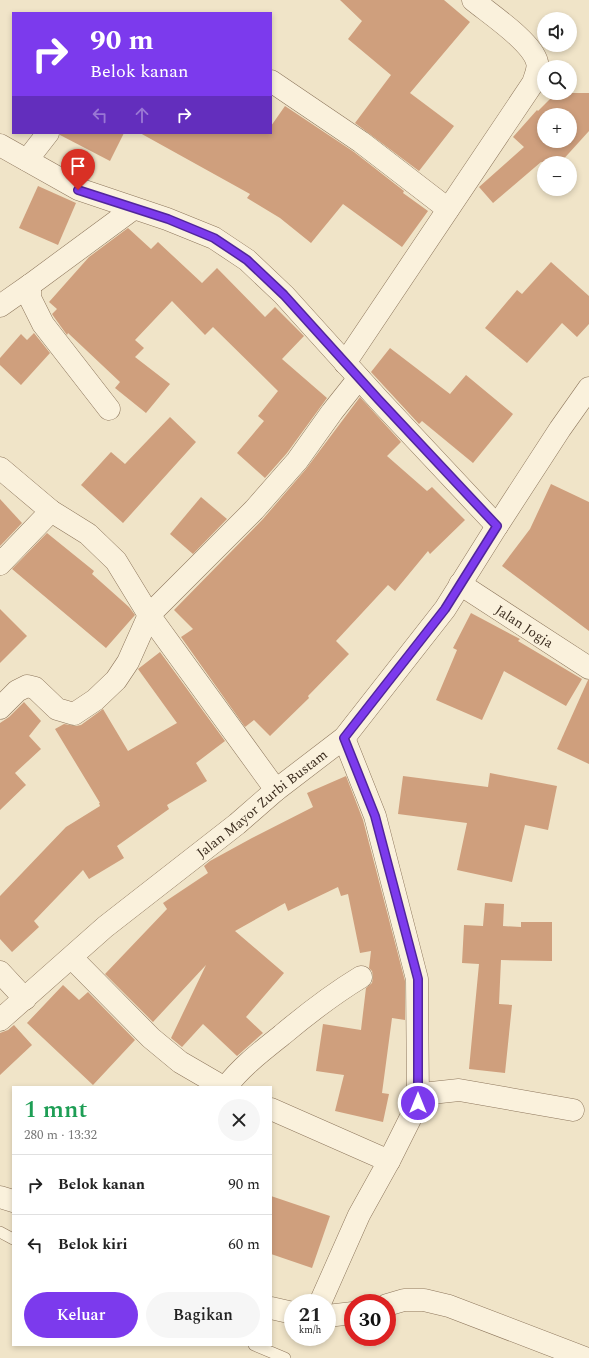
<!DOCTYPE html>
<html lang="id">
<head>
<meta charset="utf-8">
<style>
	body { margin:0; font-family:Spectral,serif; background:#f6f6f6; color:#222; height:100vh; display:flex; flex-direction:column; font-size:15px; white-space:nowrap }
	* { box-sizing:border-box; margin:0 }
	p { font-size:13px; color:#767676 }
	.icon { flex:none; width:22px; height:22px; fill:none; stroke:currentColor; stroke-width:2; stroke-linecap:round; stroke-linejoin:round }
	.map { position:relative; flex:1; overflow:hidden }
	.panel { position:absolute; left:12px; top:1086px; width:260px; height:260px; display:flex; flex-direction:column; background:#fff; border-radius:0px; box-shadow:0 2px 6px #0003 }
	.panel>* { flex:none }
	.guide { position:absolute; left:12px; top:12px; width:260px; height:122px; border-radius:0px; box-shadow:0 2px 6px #0003; background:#7c3aed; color:#fff; overflow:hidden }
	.tools { position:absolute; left:537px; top:12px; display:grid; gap:8px }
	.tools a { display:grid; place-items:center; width:40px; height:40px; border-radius:50%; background:#fff; box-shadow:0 2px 6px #0003; font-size:20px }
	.speed { position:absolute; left:284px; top:1294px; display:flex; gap:8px; font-size:20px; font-weight:700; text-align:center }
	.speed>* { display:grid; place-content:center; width:52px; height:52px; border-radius:50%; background:#fff; box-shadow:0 2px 6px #0003; line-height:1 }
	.speed small { font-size:10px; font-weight:400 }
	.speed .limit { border:6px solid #d22; background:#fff; color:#111 }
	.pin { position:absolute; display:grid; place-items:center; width:34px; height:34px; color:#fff; margin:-41px -17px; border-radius:50% 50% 50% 0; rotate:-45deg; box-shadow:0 0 4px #0007 }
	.pin .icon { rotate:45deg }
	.me { position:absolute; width:44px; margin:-22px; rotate:0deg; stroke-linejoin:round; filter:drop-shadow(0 0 3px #0008) }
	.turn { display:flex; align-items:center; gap:14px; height:84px; padding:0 12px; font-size:18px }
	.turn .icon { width:52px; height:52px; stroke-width:2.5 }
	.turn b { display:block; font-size:28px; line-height:34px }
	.lanes { display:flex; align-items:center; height:38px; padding:0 12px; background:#0003; justify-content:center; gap:20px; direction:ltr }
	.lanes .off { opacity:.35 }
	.round { display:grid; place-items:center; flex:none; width:42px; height:42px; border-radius:21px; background:#f6f6f6 }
	.head { display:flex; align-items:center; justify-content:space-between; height:68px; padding:0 12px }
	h1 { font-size:24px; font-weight:600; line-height:30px; color:#1e9e55 }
	.button { display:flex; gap:8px; margin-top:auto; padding:8px 12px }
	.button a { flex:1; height:46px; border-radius:24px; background:#7c3aed; color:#fff; font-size:16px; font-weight:600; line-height:46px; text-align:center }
	.button a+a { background:#f6f6f6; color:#222 }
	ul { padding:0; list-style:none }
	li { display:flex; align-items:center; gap:12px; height:60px; padding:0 12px; border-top:1px solid #e0e0e0 }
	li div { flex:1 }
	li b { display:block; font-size:15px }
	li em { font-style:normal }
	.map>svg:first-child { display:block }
	.building { fill:#cf9f7d; fill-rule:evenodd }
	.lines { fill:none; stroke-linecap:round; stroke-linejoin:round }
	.service-casing { stroke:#8d765c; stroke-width:12 }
	.minor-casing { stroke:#8d765c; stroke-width:23 }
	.service { stroke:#faf1dc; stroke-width:11 }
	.minor { stroke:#faf1dc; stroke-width:22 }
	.route-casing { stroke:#51269a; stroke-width:10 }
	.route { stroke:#7c3aed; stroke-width:7 }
	.labels { text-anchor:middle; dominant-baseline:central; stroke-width:4; stroke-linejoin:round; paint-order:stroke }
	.street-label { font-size:14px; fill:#3d2e20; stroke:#f7eed8 }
</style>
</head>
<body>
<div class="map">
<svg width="589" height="1358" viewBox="0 0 589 1358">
	<rect width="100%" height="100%" fill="#f0e4c8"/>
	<g class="building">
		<path d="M340,0h104l26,22 -60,71 44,33 -35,45 -64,-48 36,-48 -43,-36 14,-18z"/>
		<path d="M556,93h33v38l-29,32 -19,-1 -48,41 -14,-16 45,-40 -11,-10 24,-27 1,1zM544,115h26v26h-26z"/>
		<path d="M285,106l69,46 50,39 -1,2 25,18 -26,36 -59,-43 -32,39 -31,-25 -33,-20 3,-4 -110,-61h131v-7z"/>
		<path d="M60,133h64l-14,28 -50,-26z"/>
		<path d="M38,186l38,17 -18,42 -39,-17z"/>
		<path d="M128,228l23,21 7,-7 44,41 15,-15 48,49 10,-10 29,29 -22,23 45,39 -40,55 -22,25 -28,-25 27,-32 -6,-5 20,-25 -65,-64 -8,8 -33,-34 -37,39 9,8 -9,9 35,27 -24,29 -31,-25 5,-6 -52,-49 -1,2 -13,-18 -2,-3 5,-5 -8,-7 40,-45z"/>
		<path d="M551,262l38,34v28l-12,13 -15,-14 -35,40 -42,-35 32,-38 5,4z"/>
		<path d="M34,333l16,20 -29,32 -21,-20v-7l21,-24 6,6z"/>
		<path d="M390,348l60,46 16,-19 47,39 -40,49 -51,-42 -3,3 -48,-52z"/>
		<path d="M360,397l41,45 -14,14 40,35 5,-4 33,33 -35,34 -2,-3 -33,40 -7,-6 -52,56 13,13 -41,42 1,2 -39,38 -16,-16 -9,7 -64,-90 12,-8 -19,-19 89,-91 43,-50z"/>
		<path d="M170,417l26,25 -73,81 -42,-38 30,-33 14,12z"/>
		<path d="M551,484l38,18v129l-87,-65 28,-37z"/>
		<path d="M201,497l26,22 -34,35 -23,-20z"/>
		<path d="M0,499l22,24 -22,23z"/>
		<path d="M47,533l47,38 -2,3 37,33 6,8 -29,33 -94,-79z"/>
		<path d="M0,609l27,27 -27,27z"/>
		<path d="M471,613l49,26 -2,2 64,38 -16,27 -62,-35 -22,49 -46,-20 21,-50 -4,-2z"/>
		<path d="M160,652l65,89 -29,22 11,18 -40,24 2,4 -52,37 7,12 -35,21 -6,-9 -49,51 5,6 -27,25 -12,-13v-43l66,-69 34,-21 -1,-3h1l-45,-74 9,-5 12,2 5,-1 22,-16 25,42 49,-28 -39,-54z"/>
		<path d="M588,680h1v84l-32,-15z"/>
		<path d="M24,702l17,19 -12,15 12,13 -26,24 11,12 -26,25v-87l9,-6z"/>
		<path d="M490,773l67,13 -9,44 -23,-5 -13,57 -55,-12 10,-47 -69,-9 5,-38 85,11z"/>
		<path d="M346,776l17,44 42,161v39l-13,-2 -10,75 7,1 -6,28 -48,-11 9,-36 -28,-4 7,-47 38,6 5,-42 6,-5 1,-6 -1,-6 -3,-3 2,-17 -11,2 -12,-59 -7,2 -3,-9 -50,24 -3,-8 -50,28 49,42 -38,44 17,16 -26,23 -34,-32 -21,23 -11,-9 35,-73 -53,57 -48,-48 62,-65 -4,-6 45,-30 -4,-7 6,-5 42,-23 61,-31 -6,-14z"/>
		<path d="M485,903l19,1 -1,22 18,1v-5h31v39l-51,-1 -2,44 13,1 -7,68 -36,-4 10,-105 -17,-1 2,-38 19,1z"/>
		<path d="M63,985l16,15 9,-8 47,48 -42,45 -66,-62z"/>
		<path d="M14,1025l18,20 -32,30v-42l8,-3z"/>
		<path d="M271,1196l59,20 -18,52 -41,-14z"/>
	</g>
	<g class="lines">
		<defs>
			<g id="service">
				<path d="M0,1232l13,7"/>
				<path d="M254,1345l31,13"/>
			</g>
			<g id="minor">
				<path d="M271,81l90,61 87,67"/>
				<path d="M0,145l78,44 89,30 47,19 33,22 37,35 94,104 119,127"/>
				<path d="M27,160l21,-27"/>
				<path d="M30,285v13l13,26 66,85"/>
				<path d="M0,306l30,-21 103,-76"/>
				<path d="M345,363l188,-280c2,-7 6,-14 4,-21 -5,-20 -47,-48 -64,-62"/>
				<path d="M0,468l51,43 37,23 28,27 33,54 127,175"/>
				<path d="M0,564l51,-53"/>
				<path id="s1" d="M460,584l129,84"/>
				<path d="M0,708l17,-17 10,-5 8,2 22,21 17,5 21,-14 21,-20 12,-18 21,-47 105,-105 43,-49 35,-49 27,-34"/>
				<path d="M344,738l31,78 42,163 1,124"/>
				<path d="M72,958l79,80 29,24 43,25"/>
				<path d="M0,972l25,27"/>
				<path id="s2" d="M0,1020l105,-93 132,-103 39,-34 68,-52 101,-129 52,-83 63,-97 29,-41"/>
				<path d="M226,1087c15,-20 36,-36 56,-52 25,-21 51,-41 79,-58"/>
				<path d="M271,1109l118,52"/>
				<path d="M0,1197l13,4"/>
				<path d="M320,1303l39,-88 30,-54 29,-58 13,-10 28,-3 114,20"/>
				<path d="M387,1305l17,-5h20l25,6 136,52"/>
				<path d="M271,1308l22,5"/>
				<path d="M327,1316l26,-3"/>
			</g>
		</defs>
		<use href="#service" class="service-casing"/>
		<use href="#minor" class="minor-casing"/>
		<use href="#service" class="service"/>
		<use href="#minor" class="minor"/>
	</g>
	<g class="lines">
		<defs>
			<path id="route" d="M78,190l90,29 46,19 33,22 37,35 94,104 119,127 -52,83 -101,129 31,78 43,163v124"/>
		</defs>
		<use href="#route" class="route-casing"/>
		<use href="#route" class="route"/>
	</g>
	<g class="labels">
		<g class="street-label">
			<text stroke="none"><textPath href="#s1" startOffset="77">Jalan Jogja</textPath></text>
			<text stroke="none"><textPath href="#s2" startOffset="340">Jalan Mayor Zurbi Bustam</textPath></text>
		</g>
	</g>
</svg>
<div class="tools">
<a><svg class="icon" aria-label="sound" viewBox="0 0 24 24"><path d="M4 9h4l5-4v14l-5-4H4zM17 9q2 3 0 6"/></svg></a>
<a><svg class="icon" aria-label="search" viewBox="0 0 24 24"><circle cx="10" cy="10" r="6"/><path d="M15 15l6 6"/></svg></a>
<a>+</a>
<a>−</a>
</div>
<div class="speed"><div>21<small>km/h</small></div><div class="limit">30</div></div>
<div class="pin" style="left:78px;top:190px;background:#d93025"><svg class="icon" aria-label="arrive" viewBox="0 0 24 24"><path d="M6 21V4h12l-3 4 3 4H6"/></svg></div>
<svg class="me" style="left:418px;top:1103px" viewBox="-20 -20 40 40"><circle r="17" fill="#7c3aed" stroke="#fff" stroke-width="3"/><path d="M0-11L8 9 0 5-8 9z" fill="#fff"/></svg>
<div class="guide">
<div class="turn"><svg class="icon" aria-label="right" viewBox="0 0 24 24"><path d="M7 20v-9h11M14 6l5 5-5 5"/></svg><div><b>90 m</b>Belok kanan</div></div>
<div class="lanes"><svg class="icon off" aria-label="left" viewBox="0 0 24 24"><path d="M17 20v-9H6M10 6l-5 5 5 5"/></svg><svg class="icon off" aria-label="ahead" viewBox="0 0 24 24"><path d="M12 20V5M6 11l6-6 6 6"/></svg><svg class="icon" aria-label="right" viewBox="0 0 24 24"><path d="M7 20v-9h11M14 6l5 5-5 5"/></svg></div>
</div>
<section class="panel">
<div class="head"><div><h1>1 mnt</h1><p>280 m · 13:32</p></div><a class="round"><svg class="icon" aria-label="close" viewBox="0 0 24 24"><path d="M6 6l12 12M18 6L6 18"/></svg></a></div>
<ul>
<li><svg class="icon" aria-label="right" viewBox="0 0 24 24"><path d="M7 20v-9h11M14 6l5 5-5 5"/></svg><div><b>Belok kanan</b></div><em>90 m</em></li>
<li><svg class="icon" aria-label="left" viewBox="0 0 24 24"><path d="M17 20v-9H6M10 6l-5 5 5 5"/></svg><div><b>Belok kiri</b></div><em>60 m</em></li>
</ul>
<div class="button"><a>Keluar</a><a>Bagikan</a></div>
</section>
</div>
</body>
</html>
